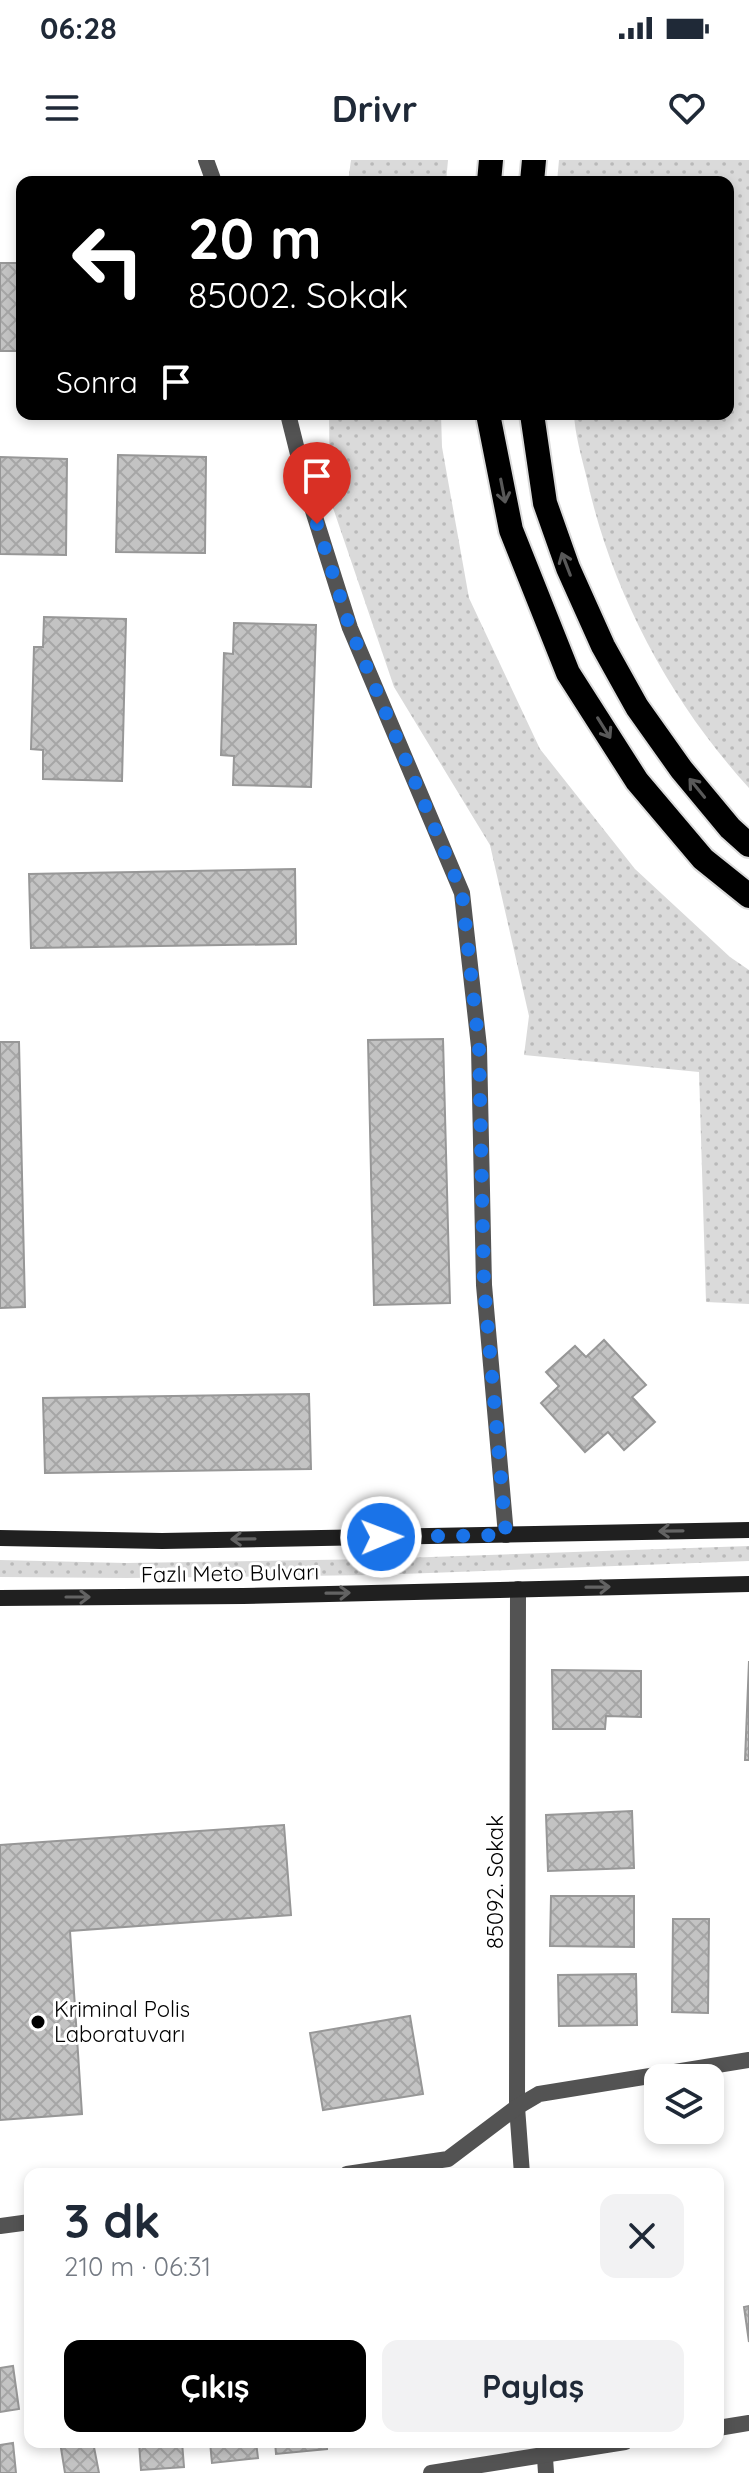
<!DOCTYPE html>
<html lang="tr">
<head>
<meta charset="utf-8">
<style>
	body { margin:0; font-family:Quicksand,sans-serif; background:#f2f2f3; color:#1f2937; height:100vh; display:flex; flex-direction:column; font-size:30px; white-space:nowrap }
	* { box-sizing:border-box; margin:0 }
	p { font-size:26px; color:#747a83 }
	.icon { flex:none; width:44px; height:44px; fill:none; stroke:currentColor; stroke-width:2; stroke-linecap:round; stroke-linejoin:round }
	.map { position:relative; flex:1; overflow:hidden }
	.sheet { position:absolute; left:24px; top:2008px; width:700px; height:280px; display:flex; flex-direction:column; background:#fff; border-radius:16px; box-shadow:0 4px 12px #0003 }
	.sheet>* { flex:none }
	.hud { position:absolute; left:16px; top:16px; width:718px; height:244px; border-radius:16px; box-shadow:0 4px 12px #0003; background:#000; color:#fff; overflow:hidden }
	.controls { position:absolute; left:644px; top:1904px; display:grid; gap:16px }
	.controls a { display:grid; place-items:center; width:80px; height:80px; border-radius:16px; background:#fff; box-shadow:0 4px 12px #0003; font-size:40px }
	.pin { position:absolute; display:grid; place-items:center; width:68px; height:68px; color:#fff; margin:-82px -34px; border-radius:50% 50% 50% 0; rotate:-45deg; box-shadow:0 0 8px #0007 }
	.pin .icon { rotate:45deg }
	.me { position:absolute; width:88px; margin:-44px; rotate:89deg; stroke-linejoin:round; filter:drop-shadow(0 0 6px #0008) }
	.turn { display:flex; align-items:center; gap:28px; height:168px; padding:0 40px; font-size:36px }
	.turn .icon { width:104px; height:104px; stroke-width:2.5 }
	.turn b { display:block; font-size:56px; line-height:68px }
	.then { display:flex; align-items:center; height:76px; padding:0 40px; background:#0003; gap:16px; font-size:30px }
	.round { display:grid; place-items:center; flex:none; width:84px; height:84px; border-radius:16px; background:#f2f2f3 }
	.headline { display:flex; align-items:center; justify-content:space-between; height:136px; padding:0 40px }
	h1 { font-size:48px; font-weight:800; line-height:60px }
	.action { display:flex; gap:16px; margin-top:auto; padding:16px 40px }
	.action a { flex:1; height:92px; border-radius:16px; background:#000; color:#fff; font-size:32px; font-weight:800; line-height:92px; text-align:center }
	.action a+a { background:#f2f2f3; color:#1f2937 }
	.status { display:flex; justify-content:space-between; align-items:center; height:56px; padding:0 40px; background:#fff; direction:ltr }
	.status svg { height:22px; fill:currentColor }
	header { display:flex; justify-content:space-between; align-items:center; height:104px; padding:0 40px; background:#fff; font-size:36px; font-weight:800 }
	.map>svg:first-child { display:block }
	.grass { fill:url(#grass-dots) }
	.building { fill:url(#building-cross-hatch); stroke:#979797; stroke-width:2 }
	.lines { fill:none; stroke-linecap:round; stroke-linejoin:round }
	.highway-casing { stroke:#dbdbdb; stroke-width:28 }
	.street { stroke:#535353; stroke-width:16 }
	.secondary { stroke:#202020; stroke-width:16 }
	.highway { stroke:#000; stroke-width:24 }
	.oneway { stroke:#595959 }
	.oneway2 { stroke:#636363 }
	.route { stroke:#1a73e8; stroke-width:14; stroke-dasharray:0 25.2 }
	.poi-dot { fill:#000; stroke:#fff; stroke-width:3 }
	.labels { text-anchor:middle; dominant-baseline:central; stroke-width:6; stroke-linejoin:round; paint-order:stroke }
	.street-label { font-size:22px; fill:#000; stroke:#fff }
	.poi-label { font-size:22px; fill:#000; stroke:#fff; text-anchor:start }
</style>
</head>
<body>
<div class="status"><b>06:28</b><svg viewBox="0 0 49 12"><path d="M0 12V9h3v3zM5 12V6h3v6zM10 12V3h3v9zM15 12V0h3v12zM26 1h20v11H26zM47 4h2v5h-2z"/></svg></div>
<header><svg class="icon" aria-label="menu" viewBox="0 0 24 24"><path d="M4 6h16M4 12h16M4 18h16"/></svg>Drivr<svg class="icon" aria-label="heart" viewBox="0 0 24 24"><path d="M12 20l-8-8c-3-5 5-10 8-4 3-6 11-1 8 4z"/></svg></header>
<div class="map">
<svg width="749" height="2313" viewBox="0 0 749 2313">
	<defs>
		<pattern id="grass-dots" width="8" height="8" patternUnits="userSpaceOnUse" patternTransform="scale(2)"><rect width="8" height="8" fill="#dadada"/><path d="M2 2h.1M6 6h.1" fill="none" stroke="#b9b9b9" stroke-width="1.8" stroke-linecap="round"/></pattern>
		<pattern id="building-cross-hatch" width="8" height="8" patternUnits="userSpaceOnUse" patternTransform="scale(2)"><rect width="8" height="8" fill="#c3c3c3"/><path d="M0 0l8 8M0 8l8-8" fill="none" stroke="#a6a6a6"/></pattern>
	</defs>
	<rect width="100%" height="100%" fill="#fff"/>
	<g class="grass">
		<path d="M351,0h97l-2,22h-98z"/>
		<path d="M559,0h190v628c-80,-88 -138,-197 -163,-313 -5,-20 -11,-41 -12,-61h154v-232h-171z"/>
		<path d="M329,254h112l1,33 27,151 71,151 95,120 95,88 19,13v334l-43,-2 -7,-230 -175,-17 5,-39 -39,-171 -96,-158 -64,-188z"/>
		<path d="M749,1386v15l-374,14 -248,3 -127,-1v-17l126,3 248,-4z"/>
	</g>
	<g class="building">
		<rect x="0" y="103" width="22" height="88"/>
		<path d="M118,295l88,2 -1,96 -89,-1z"/>
		<path d="M0,297l67,2 -1,96 -66,-1z"/>
		<path d="M44,457l82,2 -4,162 -79,-2v-29l-12,-1 3,-102h9z"/>
		<path d="M234,463l82,2 -5,162 -78,-2 1,-29 -13,-1 3,-102 9,1z"/>
		<path d="M295,709l1,75 -265,4 -2,-74z"/>
		<path d="M443,879l7,264 -76,2 -6,-265z"/>
		<path d="M0,882h19l6,265 -25,1z"/>
		<path d="M604,1180l42,45 -14,12 23,25 -31,28 -16,-18 -23,20 -44,-49 18,-17 -13,-14 29,-26 11,11z"/>
		<path d="M309,1234l2,75 -266,4 -2,-75z"/>
		<path d="M749,1501v99h-4z"/>
		<path d="M552,1510l89,1v46l-35,-1 -1,13h-52z"/>
		<path d="M632,1651l2,57 -86,3 -2,-56z"/>
		<path d="M284,1665l7,90 -221,16 12,183 -82,6v-275z"/>
		<path d="M551,1736h83v51l-84,-1z"/>
		<path d="M673,1759h36l-1,94 -36,-1z"/>
		<path d="M636,1814l1,51 -78,1 -1,-51z"/>
		<path d="M410,1856l13,78 -100,16 -13,-77z"/>
		<path d="M749,2146v36l-5,-35z"/>
		<path d="M13,2206l6,43 -19,3v-44z"/>
		<path d="M60,2282h33l6,31h-34z"/>
		<path d="M139,2282h43l2,25 -43,3z"/>
		<path d="M210,2282h46l2,16 -46,5z"/>
		<path d="M275,2282h52v7l-51,5z"/>
		<path d="M13,2283l3,30h-16v-28z"/>
	</g>
	<g class="lines">
		<defs>
			<g id="highway">
				<path d="M489,22l2,-22"/>
				<path d="M532,22l2,-22"/>
				<path d="M488,254l23,116 57,143 69,108 66,78 46,37"/>
				<path d="M532,254l13,89 23,65 35,78 34,61 44,62 49,59 19,17"/>
			</g>
		</defs>
		<use href="#highway" class="highway-casing"/>
		<g class="street">
			<path d="M206,0l8,22"/>
			<path d="M288,254l21,84 41,130 112,265 17,154 5,238 22,250"/>
			<path d="M518,1429l-1,518 5,67"/>
			<path d="M347,2014l101,-15 69,-52 22,-13 210,-34"/>
			<path d="M0,2066l30,-4"/>
			<path d="M718,2268l31,-5"/>
			<path d="M544,2282l2,31"/>
			<path d="M431,2313l194,-31"/>
		</g>
		<g class="secondary">
			<path d="M0,1378l162,3 587,-11"/>
			<path d="M0,1438l243,-2 506,-12"/>
		</g>
		<use href="#highway" class="highway"/>
	</g>
	<defs><path id="oneway-shaft" d="M-6 0H5M1.5-3L5.5 0L1.5 3" fill="none" stroke-width="1.6" stroke-linecap="round" stroke-linejoin="round" transform="scale(2)"/></defs>
	<g class="oneway">
		<use href="#oneway-shaft" transform="translate(503 331) rotate(79)"/>
		<use href="#oneway-shaft" transform="translate(566 404) rotate(-111)"/>
		<use href="#oneway-shaft" transform="translate(604 568) rotate(58)"/>
		<use href="#oneway-shaft" transform="translate(697 628) rotate(-129)"/>
	</g>
	<g class="oneway2">
		<use href="#oneway-shaft" transform="translate(671 1371) rotate(179)"/>
		<use href="#oneway-shaft" transform="translate(243 1379) rotate(179)"/>
		<use href="#oneway-shaft" transform="translate(598 1427) rotate(-1)"/>
		<use href="#oneway-shaft" transform="translate(338 1433) rotate(-1)"/>
		<use href="#oneway-shaft" transform="translate(78 1437)"/>
	</g>
	<g class="lines">
		<path class="route" d="M317,364l33,104 112,265 17,154 5,238 22,250 -125,2"/>
	</g>
	<circle class="poi-dot" cx="38" cy="1862" r="8"/>
	<g class="labels">
		<g class="street-label">
			<text transform="translate(230 1413) rotate(-1)">Fazlı Meto Bulvarı</text>
			<text transform="translate(495 1722) rotate(-90)">85092. Sokak</text>
		</g>
		<g class="poi-label">
			<text x="54" y="1849">Kriminal Polis<tspan x="54" dy="25">Laboratuvarı</tspan></text>
		</g>
	</g>
</svg>
<div class="controls">
<a><svg class="icon" aria-label="layers" viewBox="0 0 24 24"><path d="M12 4l9 5-9 5-9-5zM3 14l9 5 9-5"/></svg></a>
</div>
<div class="pin" style="left:317px;top:364px;background:#d93025"><svg class="icon" aria-label="arrive" viewBox="0 0 24 24"><path d="M6 21V4h12l-3 4 3 4H6"/></svg></div>
<svg class="me" style="left:381px;top:1377px" viewBox="-20 -20 40 40"><circle r="17" fill="#1a73e8" stroke="#fff" stroke-width="3"/><path d="M0-11L8 9 0 5-8 9z" fill="#fff"/></svg>
<div class="hud">
<div class="turn"><svg class="icon" aria-label="left" viewBox="0 0 24 24"><path d="M17 20v-9H6M10 6l-5 5 5 5"/></svg><div><b>20 m</b>85002. Sokak</div></div>
<div class="then">Sonra<svg class="icon" aria-label="arrive" viewBox="0 0 24 24"><path d="M6 21V4h12l-3 4 3 4H6"/></svg></div>
</div>
<section class="sheet">
<div class="headline"><div><h1>3 dk</h1><p>210 m · 06:31</p></div><a class="round"><svg class="icon" aria-label="close" viewBox="0 0 24 24"><path d="M6 6l12 12M18 6L6 18"/></svg></a></div>
<div class="action"><a>Çıkış</a><a>Paylaş</a></div>
</section>
</div>
</body>
</html>
